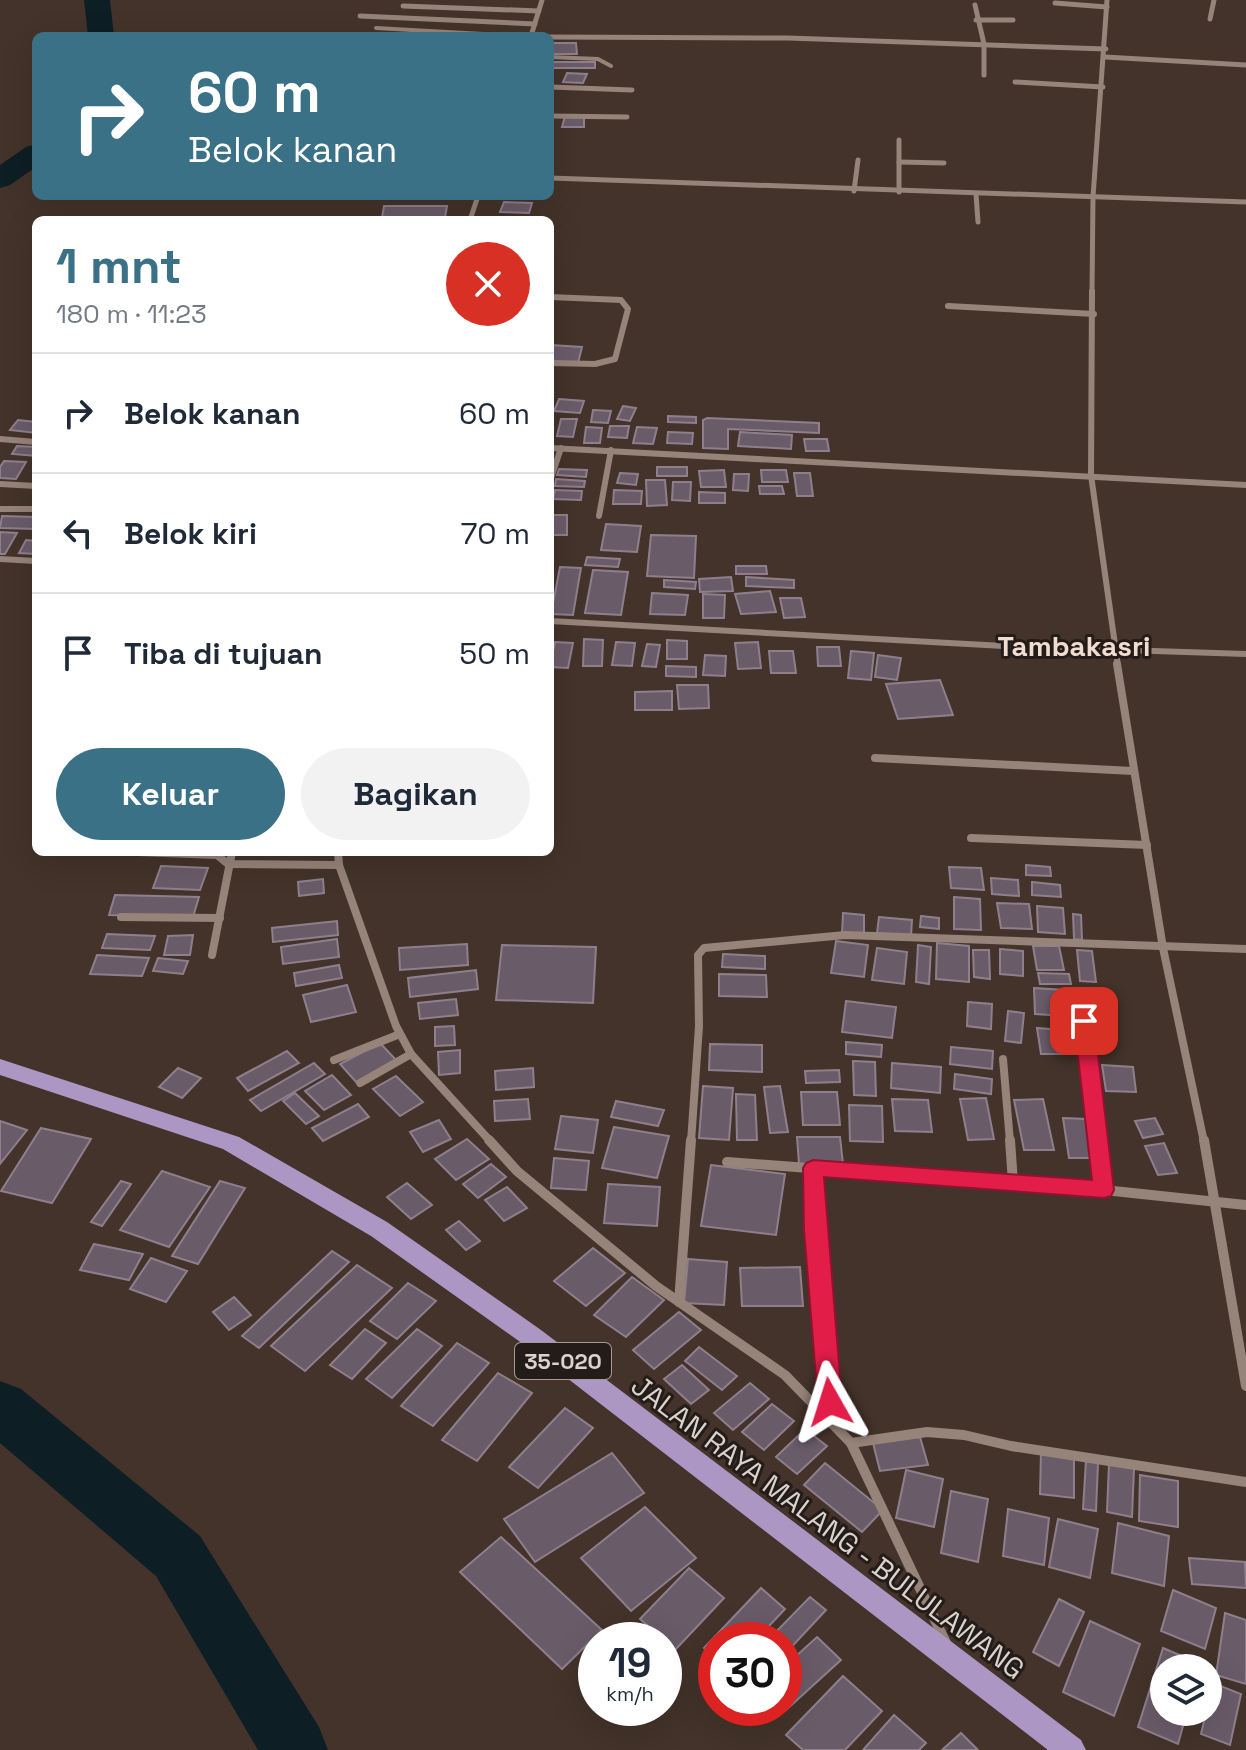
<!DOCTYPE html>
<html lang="id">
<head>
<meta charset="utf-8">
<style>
	body { margin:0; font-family:"Space Grotesk",sans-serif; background:#f2f2f3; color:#1f2937; height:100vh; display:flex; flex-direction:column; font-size:30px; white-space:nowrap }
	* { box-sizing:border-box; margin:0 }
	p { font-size:26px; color:#747a83 }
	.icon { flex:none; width:44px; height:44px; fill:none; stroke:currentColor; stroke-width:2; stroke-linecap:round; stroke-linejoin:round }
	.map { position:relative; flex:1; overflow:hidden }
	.panel { position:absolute; left:32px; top:216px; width:522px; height:640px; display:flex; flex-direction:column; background:#fff; border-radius:12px; box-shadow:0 8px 32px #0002 }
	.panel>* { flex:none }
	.guide { position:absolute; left:32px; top:32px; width:522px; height:168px; border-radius:12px; box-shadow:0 8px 32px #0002; background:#3a7186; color:#fff; overflow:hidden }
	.controls { position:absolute; left:1150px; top:1654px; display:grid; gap:16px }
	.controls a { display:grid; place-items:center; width:72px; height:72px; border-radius:50%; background:#fff; box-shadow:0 8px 32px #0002; font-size:40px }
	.speed { position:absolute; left:578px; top:1622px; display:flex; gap:16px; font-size:40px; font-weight:700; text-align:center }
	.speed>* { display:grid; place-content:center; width:104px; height:104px; border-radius:50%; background:#fff; box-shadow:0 8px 32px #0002; line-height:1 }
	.speed small { font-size:20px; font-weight:400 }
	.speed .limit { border:12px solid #d22; background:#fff; color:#111 }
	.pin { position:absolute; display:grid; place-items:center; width:68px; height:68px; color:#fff; margin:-34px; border-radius:16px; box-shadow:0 4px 12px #0006 }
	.me { position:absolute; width:88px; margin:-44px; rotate:354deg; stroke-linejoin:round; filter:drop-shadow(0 0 6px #0008) }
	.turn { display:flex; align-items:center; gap:28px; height:168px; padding:0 24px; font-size:36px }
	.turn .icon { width:104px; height:104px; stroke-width:2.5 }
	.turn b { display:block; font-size:56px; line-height:68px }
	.round { display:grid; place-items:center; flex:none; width:84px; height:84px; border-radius:42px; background:#f2f2f3 }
	.overview { display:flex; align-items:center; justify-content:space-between; height:136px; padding:0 24px }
	h1 { font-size:48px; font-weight:600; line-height:60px; color:#3a7186 }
	.cta { display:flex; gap:16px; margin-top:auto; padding:16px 24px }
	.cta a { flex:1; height:92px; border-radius:48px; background:#3a7186; color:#fff; font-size:32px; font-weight:600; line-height:92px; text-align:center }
	.cta a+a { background:#f2f2f3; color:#1f2937 }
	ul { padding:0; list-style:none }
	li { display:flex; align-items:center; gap:24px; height:120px; padding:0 24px; border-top:2px solid #e0e1e3 }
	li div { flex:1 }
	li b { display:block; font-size:30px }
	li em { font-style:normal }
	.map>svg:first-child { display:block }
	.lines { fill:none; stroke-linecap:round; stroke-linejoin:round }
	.river { fill:#0e1e25; fill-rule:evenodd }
	.building { fill:#6a5b68; stroke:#8f7f8c; stroke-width:2 }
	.lane { stroke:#968379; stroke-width:4 }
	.street-far3 { stroke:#968379; stroke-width:5 }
	.street-far2 { stroke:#968379; stroke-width:6 }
	.street-far1 { stroke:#968379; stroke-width:8 }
	.street { stroke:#968379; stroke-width:10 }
	.primary { fill:#ac96c3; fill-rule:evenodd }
	.route { fill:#e11d48; stroke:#92132f; stroke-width:2 }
	.labels { text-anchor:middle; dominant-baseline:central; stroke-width:6; stroke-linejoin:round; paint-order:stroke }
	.shield { fill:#241c18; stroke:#a59b96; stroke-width:2 }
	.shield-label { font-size:22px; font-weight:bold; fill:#dcd2cc }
	.quarter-label { font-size:28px; font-weight:bold; fill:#f1dcd1; stroke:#241c18 }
	.near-street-label { font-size:28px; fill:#dcd2cc; stroke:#241c18 }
</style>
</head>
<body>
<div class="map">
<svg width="1246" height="1750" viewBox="0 0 1246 1750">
	<rect width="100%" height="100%" fill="#43332a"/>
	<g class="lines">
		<g class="river">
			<path d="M84,0h26l4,36h-26z"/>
			<path d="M36,144v23l-26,18 -10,3v-23l26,-18z"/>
			<path d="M0,1381l21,8 179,147 119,191 9,23h-70l-102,-174 -156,-133z"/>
		</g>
	</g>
	<g class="building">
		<path d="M550,43h26l1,11h-27z"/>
		<rect x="550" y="62" width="45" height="6"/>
		<path d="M567,73l20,1 -4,9 -20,-1z"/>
		<path d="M565,116l19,1v10h-22z"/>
		<path d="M504,202l28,1 -3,10 -29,-1z"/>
		<path d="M384,206h63l-2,12h-63z"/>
		<path d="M550,345l32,2 -4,16 -28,-2z"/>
		<path d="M559,399l25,2 -4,12 -26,-2z"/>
		<path d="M623,406l13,2 -6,13 -13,-2z"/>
		<path d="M593,410l18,1 -3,12 -17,-1z"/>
		<path d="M668,416l28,1v6l-28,-1z"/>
		<path d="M707,418l112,5v10l-91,-4v20l-25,-1v-28z"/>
		<path d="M561,419h16l-4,18 -16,-1z"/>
		<path d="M18,420l18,2v11l-26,-3z"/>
		<path d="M610,426h19l-2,12 -19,-1z"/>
		<path d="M586,427l16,1 -2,15h-16z"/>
		<path d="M637,427l20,1 -4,16 -20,-1z"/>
		<path d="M668,432l25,1 -1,11 -25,-1z"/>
		<path d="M740,432l52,3 -1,14 -53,-3z"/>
		<path d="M804,439h23l2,12h-23z"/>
		<path d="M17,446l19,1v9l-24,-2z"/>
		<path d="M4,461l22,1 -10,17 -16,-1v-11z"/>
		<rect x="657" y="467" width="30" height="9"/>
		<path d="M559,469l28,1 -1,7 -29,-2z"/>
		<path d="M724,470l2,17h-25l-2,-16z"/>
		<path d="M761,470h25l2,12h-26z"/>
		<path d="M620,473l18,1 -2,11 -19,-2z"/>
		<path d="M794,473h16l3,23h-16z"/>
		<path d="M734,474h15l-1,17 -15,-1z"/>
		<path d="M556,479l29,2 -1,6 -29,-1z"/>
		<path d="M646,480h19l2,25 -20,1z"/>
		<path d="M673,482h18l-1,19 -18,-1z"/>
		<path d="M759,486h23l2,8h-24z"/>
		<path d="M555,490l27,1 -1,9 -28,-1z"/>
		<path d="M614,490l28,1 -1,13h-28z"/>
		<path d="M699,492l26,1v10h-26z"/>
		<rect x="550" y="515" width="17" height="20"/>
		<path d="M2,516l34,1v12l-36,-1z"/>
		<path d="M606,524l35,2 -4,26 -36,-2z"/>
		<path d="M0,532l17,1 -12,21h-5z"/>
		<path d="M651,535l45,1 -2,42 -47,-2z"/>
		<path d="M26,540l10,1v13l-17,-1z"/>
		<path d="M587,557l33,2 -2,8 -33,-2z"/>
		<path d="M736,566h30l1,8h-31z"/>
		<path d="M560,567l21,1 -8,47 -22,-1z"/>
		<path d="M593,570l35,2 -7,43 -36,-2z"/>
		<path d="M731,577l2,14 -33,1 -1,-13z"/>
		<path d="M746,577l48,3v8l-48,-2z"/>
		<path d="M664,580l32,2 -1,7 -31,-2z"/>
		<path d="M770,591l6,21 -35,2 -6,-20z"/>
		<path d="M652,593l36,2 -3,20 -35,-1z"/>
		<path d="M703,594l22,1 -1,23h-21z"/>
		<path d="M780,598h21l4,19 -21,1z"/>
		<path d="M584,639l19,1 -1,26h-19z"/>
		<path d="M667,640l20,1v18h-20z"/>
		<path d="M555,642l18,1 -5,25 -18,-1z"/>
		<path d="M616,642l19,1 -3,23 -20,-1z"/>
		<path d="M758,642l3,26 -23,1 -3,-26z"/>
		<path d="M647,644l13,1 -4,22 -14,-1z"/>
		<path d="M817,647h22l2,19h-23z"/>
		<path d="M769,651h24l3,22h-25z"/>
		<path d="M851,651l23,2 -3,27 -23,-2z"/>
		<path d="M705,655l21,1 -1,20 -22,-1z"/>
		<path d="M878,655l23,3 -4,22 -22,-3z"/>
		<path d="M666,666l30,1v10l-30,-1z"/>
		<path d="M940,680l13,35 -55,4 -12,-35z"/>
		<path d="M677,685h31l1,23 -30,1z"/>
		<path d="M672,691v19h-37v-18z"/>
		<path d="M1026,865l24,2 1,9 -25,-1z"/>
		<path d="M161,866l47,2 -8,22 -47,-2z"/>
		<path d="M949,867l32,1 3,22 -33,-2z"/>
		<path d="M991,878l27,2 1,16 -27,-2z"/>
		<path d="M323,879l1,14 -25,3 -1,-14z"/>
		<path d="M1032,882l28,3 1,12 -29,-2z"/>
		<path d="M115,895l84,2 -6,20 -84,-2z"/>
		<path d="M954,897l26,2 1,31 -27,-1z"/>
		<path d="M997,903l32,1 3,25 -31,-1z"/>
		<path d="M1037,906l26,2 2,26 -27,-2z"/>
		<path d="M843,913l21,2v19l-22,-1z"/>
		<path d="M1073,914l8,1 1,25 -8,-1z"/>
		<path d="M921,916l18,2v11l-19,-2z"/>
		<path d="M879,917l33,3 -1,16 -34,-3z"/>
		<path d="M337,921l1,14 -65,7 -1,-14z"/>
		<path d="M107,934l48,2 -5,14 -48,-2z"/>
		<path d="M193,935l-3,20h-26l4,-19z"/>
		<path d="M337,939l2,18 -56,7 -2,-17z"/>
		<path d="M836,941l32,4 -4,32 -33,-4z"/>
		<path d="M937,943l32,3v36l-33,-3z"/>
		<path d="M467,944l1,21 -68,5 -1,-22z"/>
		<path d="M502,945l94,2 -3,56 -97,-3z"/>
		<path d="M918,945l13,2 -2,37 -13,-2z"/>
		<path d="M1033,946h26l5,24h-27z"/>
		<path d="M877,948l30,4 -3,32 -32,-4z"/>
		<path d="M1000,949l23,2v25l-23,-2z"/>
		<path d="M973,950h16l1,29 -16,-2z"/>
		<path d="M1077,950l15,1 4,31 -16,-1z"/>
		<path d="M723,954l42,2v13l-43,-2z"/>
		<path d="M97,955l52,3 -7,18 -52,-2z"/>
		<path d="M158,958l30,3 -5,13 -30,-3z"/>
		<path d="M339,965l3,13 -46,8 -2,-13z"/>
		<path d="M476,970l2,19 -68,8 -2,-19z"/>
		<path d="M1038,973l31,1 2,10h-31z"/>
		<path d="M719,974l47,1 1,22 -48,-1z"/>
		<path d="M347,985l9,27 -45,10 -8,-27z"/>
		<path d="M1034,988l47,3 2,26 -48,-3z"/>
		<path d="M1092,992l17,1 3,18h-17z"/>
		<path d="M456,999l2,16 -38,4 -2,-16z"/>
		<path d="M846,1001l50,6 -4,31 -50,-6z"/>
		<path d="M968,1002l24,2 -1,25 -24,-3z"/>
		<path d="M1008,1011l16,2 -3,30 -16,-2z"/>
		<path d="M454,1026l1,19 -20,1v-19z"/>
		<path d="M1037,1028l39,3 2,23h-37z"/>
		<path d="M846,1042l36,3 -1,12 -35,-3z"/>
		<path d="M380,1043l18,19 -41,21 -17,-19z"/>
		<path d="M710,1044l52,1v27l-53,-2z"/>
		<path d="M951,1047l42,4 -1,18 -42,-5z"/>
		<path d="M460,1050v23l-21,2 -1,-23z"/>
		<path d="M287,1051l12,12 -51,28 -11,-13z"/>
		<path d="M853,1061l22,1 1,34 -22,-1z"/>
		<path d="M314,1063l11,11 -64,37 -11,-11z"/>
		<path d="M892,1063l49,4 -1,26 -49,-5z"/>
		<path d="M1102,1065l31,2 3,25 -30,-1z"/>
		<path d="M178,1068l23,10 -19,20 -23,-11z"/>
		<path d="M533,1068l1,19 -38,3 -1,-19z"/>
		<path d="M839,1070l1,12 -34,1 -1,-12z"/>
		<path d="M955,1074l37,5 -1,15 -37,-5z"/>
		<path d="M332,1075l19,20 -27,15 -19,-19z"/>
		<path d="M396,1076l27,26 -23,14 -27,-27z"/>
		<path d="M703,1086l30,2 -4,52 -30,-2z"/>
		<path d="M780,1086l8,46 -18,1 -6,-46z"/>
		<path d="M801,1092h36l3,33h-37z"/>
		<path d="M295,1093l24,23 -13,8 -23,-23z"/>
		<path d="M736,1094l19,1 2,45h-20z"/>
		<path d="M986,1098l8,41 -26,1 -8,-41z"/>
		<path d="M528,1099l2,20 -35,2 -1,-20z"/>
		<path d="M892,1099l36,1 4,32 -37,-1z"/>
		<path d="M1043,1099l11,51h-30l-10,-50z"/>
		<path d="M616,1101l48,9 -6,16 -47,-9z"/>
		<path d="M358,1104l11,13 -46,24 -11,-13z"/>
		<path d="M849,1105l33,1 1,36 -33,-1z"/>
		<path d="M561,1116l37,4 -5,33 -38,-4z"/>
		<path d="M1063,1118l24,1 7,39h-25z"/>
		<path d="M1155,1118l8,16 -20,4 -8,-17z"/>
		<path d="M439,1120l12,19 -28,13 -13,-20z"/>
		<path d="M0,1121l27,9 -27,34z"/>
		<path d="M614,1127l55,9 -12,42 -55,-10z"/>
		<path d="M41,1128l50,11 -39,64 -51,-12z"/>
		<path d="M797,1137h43l3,27 -30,4 -14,-4z"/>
		<path d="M467,1139l22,20 -33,21 -21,-21z"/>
		<path d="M1164,1143l13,30 -19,2 -13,-29z"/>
		<path d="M554,1158l35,3 -3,29 -35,-2z"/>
		<path d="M491,1164l15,13 -28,21 -15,-14z"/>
		<path d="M711,1165l74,9 -9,61 -75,-9z"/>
		<path d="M162,1171l48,16 -41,60 -49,-17z"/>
		<path d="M121,1181l10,3 -29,42 -11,-4z"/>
		<path d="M220,1181l25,7 -47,76 -26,-8z"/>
		<path d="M407,1183l25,22 -21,14 -24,-22z"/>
		<path d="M608,1184l52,3 -3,39 -53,-3z"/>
		<path d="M507,1187l20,21 -23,13 -19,-21z"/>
		<path d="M459,1221l21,20 -14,9 -20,-20z"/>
		<path d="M94,1244l49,10 -14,26 -49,-10z"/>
		<path d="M593,1248l32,25 -39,33 -32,-25z"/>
		<path d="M332,1251l17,11 -90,86 -17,-12z"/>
		<path d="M151,1258l36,13 -21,31 -36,-13z"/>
		<path d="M688,1259l39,3 -3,43 -40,-2z"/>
		<path d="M357,1265l35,23 -87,83 -34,-25z"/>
		<path d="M800,1267l3,39h-61l-2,-38z"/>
		<path d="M632,1277l32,23 -38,37 -32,-22z"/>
		<path d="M408,1283l28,18 -39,38 -27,-18z"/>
		<path d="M234,1297l17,18 -22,15 -16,-18z"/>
		<path d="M679,1312l22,18 -47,39 -21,-19z"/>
		<path d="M365,1329l21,14 -34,36 -22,-14z"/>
		<path d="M417,1329l25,17 -50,52 -26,-19z"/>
		<path d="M457,1343l32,20 -56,63 -32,-20z"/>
		<path d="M699,1347l38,29 -15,14 -37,-29z"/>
		<path d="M682,1365l27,25 -18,14 -27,-25z"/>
		<path d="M498,1373l34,20 -55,68 -35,-21z"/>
		<path d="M750,1383l19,16 -36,31 -19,-17z"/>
		<path d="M772,1404l22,17 -30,29 -22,-18z"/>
		<path d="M565,1408l28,20 -55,60 -29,-21z"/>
		<path d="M805,1429l22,17 -30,28 -21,-17z"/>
		<path d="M920,1437l8,28 -48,6 -7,-28z"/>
		<path d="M1041,1452l33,6v40l-34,-4z"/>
		<path d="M612,1453l32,40 -109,69 -31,-43z"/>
		<path d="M1086,1461l12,2 -2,48 -13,-2z"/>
		<path d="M825,1463l58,47 -21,22 -58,-47z"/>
		<path d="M1109,1464l25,4 -2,49 -25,-5z"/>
		<path d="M906,1470l37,9 -9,48 -38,-9z"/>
		<path d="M1140,1475l38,6v46l-39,-6z"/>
		<path d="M951,1491l37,8 -10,63 -37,-9z"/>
		<path d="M645,1507l51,51 -65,53 -50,-53z"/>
		<path d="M1008,1509l41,9 -5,47 -41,-9z"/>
		<path d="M1058,1519l40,10 -8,49 -41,-11z"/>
		<path d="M1118,1523l51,13 -5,50 -52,-13z"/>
		<path d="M501,1537l101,93 -40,39 -102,-97z"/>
		<path d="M1189,1558l56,4 1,26 -54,-4z"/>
		<path d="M689,1568l35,30 -49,52 -35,-31z"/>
		<path d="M761,1588l24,21 -29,31h-40v19l-12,-11z"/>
		<path d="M1173,1590l43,18 -11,41 -44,-18z"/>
		<path d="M810,1597l16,13 -42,45v-15h-16z"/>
		<path d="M1059,1599l25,13 -25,54 -26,-14z"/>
		<path d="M1225,1613l21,7v64l-30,-9z"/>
		<path d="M1090,1621l50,23 -26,72 -51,-24z"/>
		<path d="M817,1637l24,23 -55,50 -2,-43z"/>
		<path d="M1163,1648l38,16 -1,4h-36v44h23l-9,32 -40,-17z"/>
		<path d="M843,1676l39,35 -37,39h-42l-17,-15z"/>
		<path d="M1213,1683l28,11 -11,51 -29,-11z"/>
		<path d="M894,1715l32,28 -7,7h-56z"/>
		<path d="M961,1733l17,17h-36z"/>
	</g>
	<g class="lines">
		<g class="lane">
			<path d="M376,28l144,8"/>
			<path d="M550,57l48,2 13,7"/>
		</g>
		<g class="street-far3">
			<path d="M1055,3l52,4"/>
			<path d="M975,5l9,39v31"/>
			<path d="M403,6l136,5"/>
			<path d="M360,16l175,8"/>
			<path d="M1210,19l4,-19"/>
			<path d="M976,20h37"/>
			<path d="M531,36l11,-36"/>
			<path d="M550,37l238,1 318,11"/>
			<path d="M1105,57l141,8"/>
			<path d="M1015,82l88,5"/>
			<path d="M550,87l82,3"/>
			<path d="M550,116l77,1"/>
			<path d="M899,140v52"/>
			<path d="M899,162l45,1"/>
			<path d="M550,178l696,24"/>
			<path d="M854,191l4,-31"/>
			<path d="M976,194l2,28"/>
			<path d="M470,220l8,-24"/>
			<path d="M1092,293l1,-96 14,-197"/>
		</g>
		<g class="street-far2">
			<path d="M1092,291l-1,184 27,191"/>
			<path d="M550,297l71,3 7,9 -13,50 -20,5 -45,-1"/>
			<path d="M948,306l146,8"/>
			<path d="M0,439l36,3"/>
			<path d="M550,448l696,37"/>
			<path d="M550,481l11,-33"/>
			<path d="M0,484l36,2"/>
			<path d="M0,509h36"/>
			<path d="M599,516l12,-66"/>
			<path d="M0,559l36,2"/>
			<path d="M550,621l454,25 242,8"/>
		</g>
		<g class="street-far1">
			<path d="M1117,664l46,284 41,194"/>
			<path d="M875,758l258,13"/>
			<path d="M971,838l176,7"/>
			<path d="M138,852l79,3 11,9 111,1"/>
			<path d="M338,852l1,13 57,161 15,28 80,88"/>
			<path d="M121,917l99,1"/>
			<path d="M212,955l20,-103"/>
			<path d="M1084,1021l14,121"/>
			<path d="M1003,1059l7,83"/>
			<path d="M334,1060l66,-26"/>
			<path d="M360,1083l51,-29"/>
			<path d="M691,1142l8,-116 -1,-71 6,-7 141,-13 401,14"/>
		</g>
		<g class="street">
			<path d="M489,1140l28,31 139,115 129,89 66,68 95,200"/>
			<path d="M1010,1140l3,43"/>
			<path d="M1098,1140l6,50"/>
			<path d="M1204,1140l42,246"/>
			<path d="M727,1162l377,28 142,15"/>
			<path d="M813,1168l2,62 17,193"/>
			<path d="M679,1302l12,-162"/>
			<path d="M851,1443l76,-11 37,3 47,11 235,36"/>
		</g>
		<path class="primary" d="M0,1059l239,78 148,85 154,108 540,410 5,10h-38l-525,-406 -152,-108 -148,-87 -223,-74z"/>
	</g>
	<path class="route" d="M1084,1014l10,7 20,169 -3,6 -7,2 -280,-21 18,225 -4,7 -8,3 -8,-3 -4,-7 -14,-172 -1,-62 3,-5 7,-3 279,20 -18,-159z"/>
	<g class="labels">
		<rect class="shield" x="515" y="1343" width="96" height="36" rx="6"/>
		<g class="shield-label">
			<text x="563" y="1361">35-020</text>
		</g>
		<g class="quarter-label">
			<text x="1074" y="646">Tambakasri</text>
		</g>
		<g class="near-street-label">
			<text transform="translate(828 1527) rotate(37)">JALAN RAYA MALANG - BULULAWANG</text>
		</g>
	</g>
</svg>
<div class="controls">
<a><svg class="icon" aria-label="layers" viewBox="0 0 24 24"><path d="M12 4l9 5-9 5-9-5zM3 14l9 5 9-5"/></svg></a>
</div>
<div class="speed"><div>19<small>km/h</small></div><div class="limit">30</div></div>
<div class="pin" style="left:1084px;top:1021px;background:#d93025"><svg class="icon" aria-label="arrive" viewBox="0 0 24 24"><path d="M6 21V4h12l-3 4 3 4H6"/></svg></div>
<svg class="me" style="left:830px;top:1402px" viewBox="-20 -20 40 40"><path d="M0-17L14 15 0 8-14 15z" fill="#e11d48" stroke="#fff" stroke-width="4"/></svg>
<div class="guide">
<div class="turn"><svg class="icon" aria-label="right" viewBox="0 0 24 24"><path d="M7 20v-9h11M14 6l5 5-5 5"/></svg><div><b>60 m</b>Belok kanan</div></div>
</div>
<section class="panel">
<div class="overview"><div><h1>1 mnt</h1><p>180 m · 11:23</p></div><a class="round" style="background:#d93025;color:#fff"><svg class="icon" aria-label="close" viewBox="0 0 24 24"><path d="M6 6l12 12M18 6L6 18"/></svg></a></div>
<ul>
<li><svg class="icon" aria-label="right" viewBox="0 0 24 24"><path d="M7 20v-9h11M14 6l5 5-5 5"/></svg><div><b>Belok kanan</b></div><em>60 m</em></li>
<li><svg class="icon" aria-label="left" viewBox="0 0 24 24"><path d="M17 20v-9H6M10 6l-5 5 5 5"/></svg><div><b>Belok kiri</b></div><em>70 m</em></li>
<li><svg class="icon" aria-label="arrive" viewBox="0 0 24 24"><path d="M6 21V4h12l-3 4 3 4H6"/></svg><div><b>Tiba di tujuan</b></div><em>50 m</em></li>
</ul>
<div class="cta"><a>Keluar</a><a>Bagikan</a></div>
</section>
</div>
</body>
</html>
